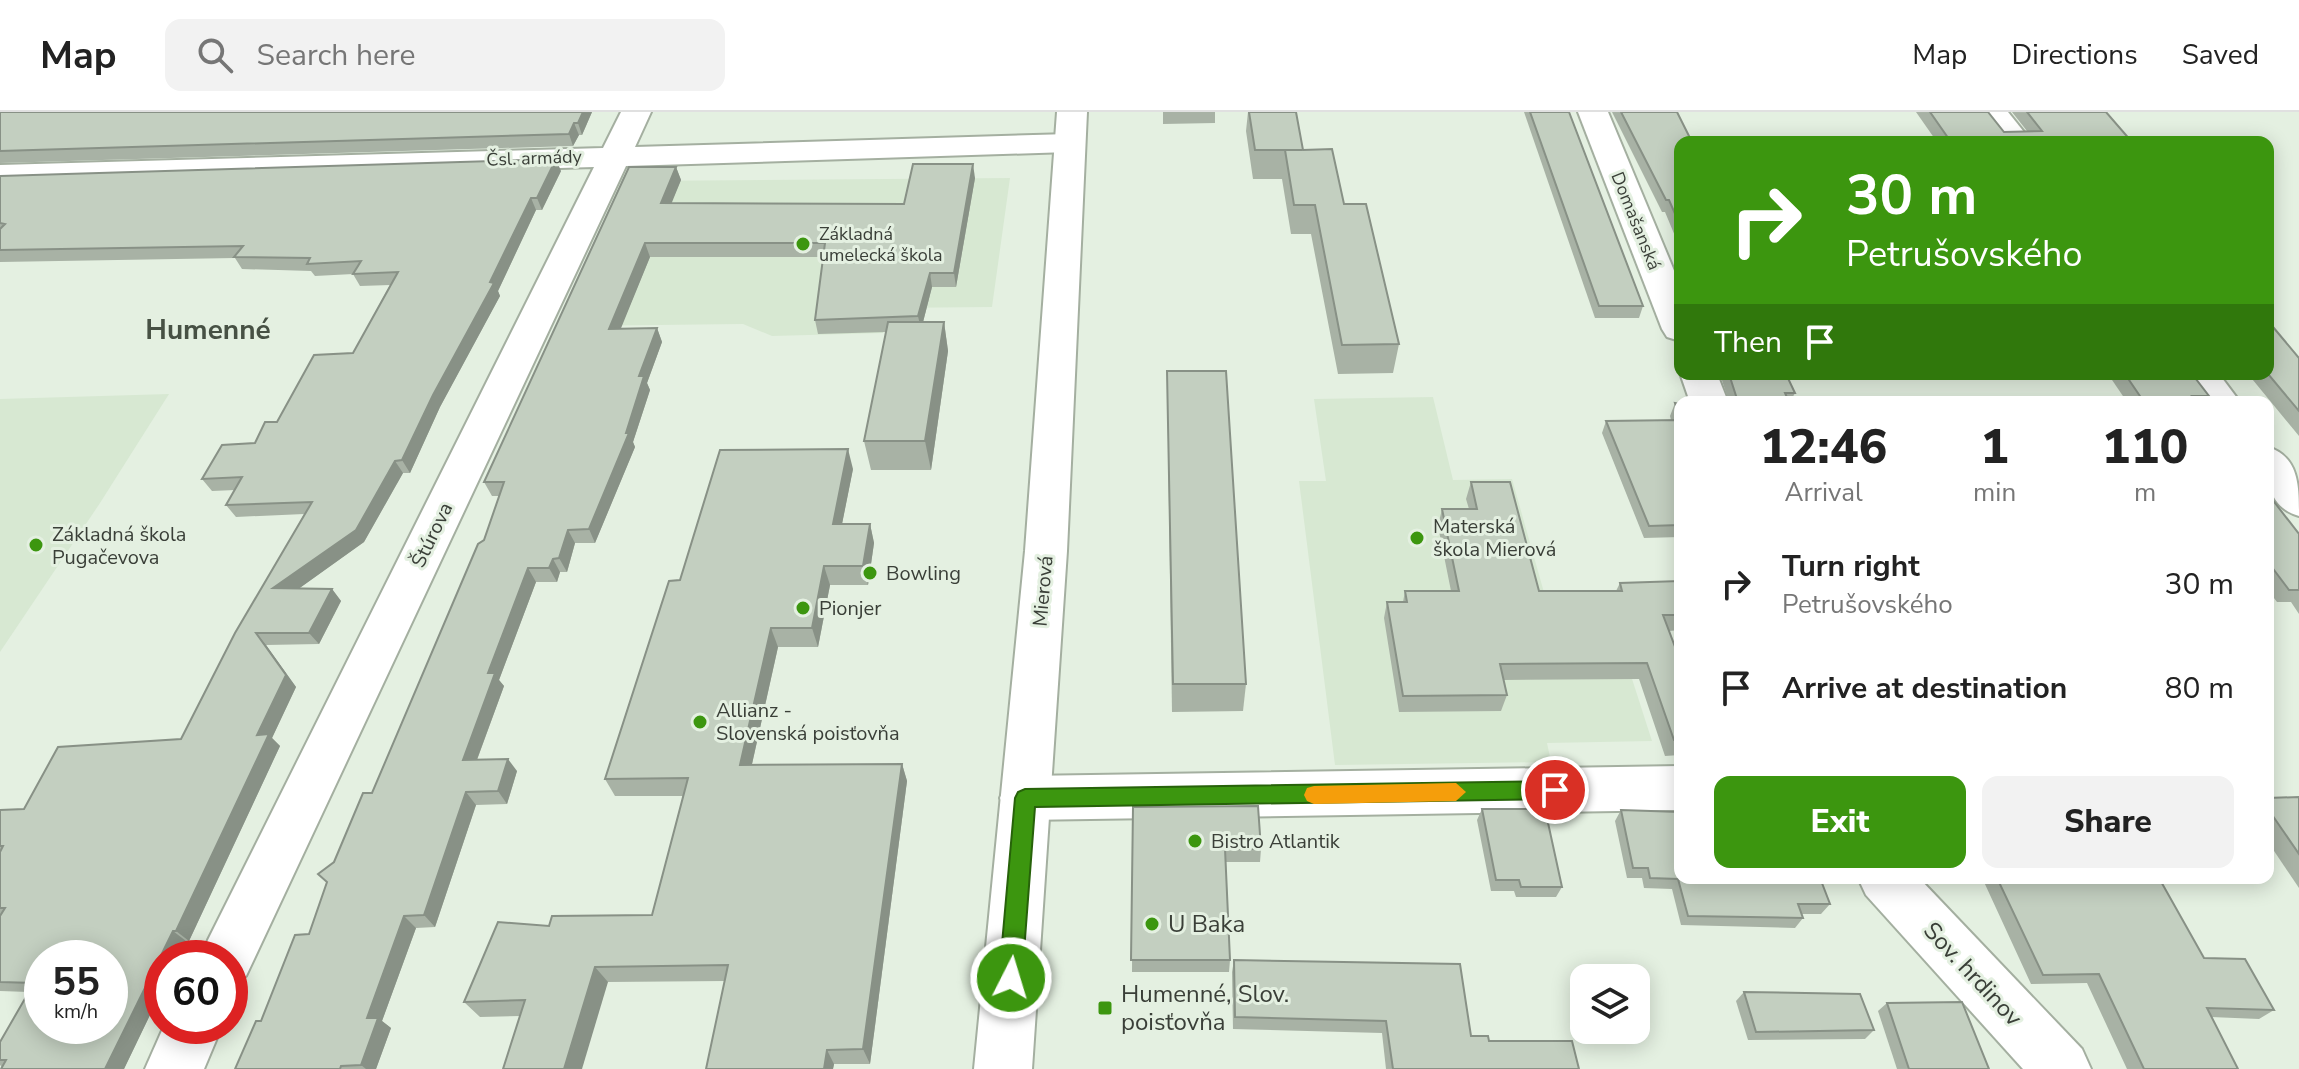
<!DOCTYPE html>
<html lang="en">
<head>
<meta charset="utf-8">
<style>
	body { margin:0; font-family:"Nunito Sans",sans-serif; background:#f2f2f2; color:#222; height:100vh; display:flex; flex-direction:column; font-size:30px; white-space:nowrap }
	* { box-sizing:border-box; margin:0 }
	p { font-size:26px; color:#767676 }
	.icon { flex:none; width:44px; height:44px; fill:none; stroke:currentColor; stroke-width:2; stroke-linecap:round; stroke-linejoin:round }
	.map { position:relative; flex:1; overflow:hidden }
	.side { position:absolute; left:1674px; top:284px; width:600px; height:488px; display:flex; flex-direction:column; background:#fff; border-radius:16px; box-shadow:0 4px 20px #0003 }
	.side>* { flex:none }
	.top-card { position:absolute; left:1674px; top:24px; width:600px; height:244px; border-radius:16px; box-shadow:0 4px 20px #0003; background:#3c960f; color:#fff; overflow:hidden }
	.fabs { position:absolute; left:1570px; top:852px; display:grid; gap:16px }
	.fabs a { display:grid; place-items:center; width:80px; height:80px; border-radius:16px; background:#fff; box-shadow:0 4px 20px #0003; font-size:40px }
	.speed { position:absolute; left:24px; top:828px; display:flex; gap:16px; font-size:40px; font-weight:700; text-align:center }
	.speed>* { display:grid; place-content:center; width:104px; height:104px; border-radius:50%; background:#fff; box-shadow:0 4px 20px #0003; line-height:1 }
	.speed small { font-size:20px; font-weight:400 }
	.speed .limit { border:12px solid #d22; background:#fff; color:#111 }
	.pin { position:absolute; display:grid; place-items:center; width:68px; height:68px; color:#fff; margin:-34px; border:4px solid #fff; border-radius:50%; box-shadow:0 2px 8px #0007 }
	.me { position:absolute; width:88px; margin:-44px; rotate:5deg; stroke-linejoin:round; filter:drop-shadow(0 0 6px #0008) }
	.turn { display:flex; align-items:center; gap:28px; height:168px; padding:0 40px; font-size:36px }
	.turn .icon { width:104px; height:104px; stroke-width:2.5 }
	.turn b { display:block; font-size:56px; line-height:68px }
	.then { display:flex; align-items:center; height:76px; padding:0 40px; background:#0003; gap:16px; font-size:30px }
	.eta { display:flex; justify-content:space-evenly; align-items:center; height:136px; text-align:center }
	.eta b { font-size:48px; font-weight:800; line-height:56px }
	.primary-button { display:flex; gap:16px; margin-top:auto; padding:16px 40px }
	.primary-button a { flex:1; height:92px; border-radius:16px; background:#3c960f; color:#fff; font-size:32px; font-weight:800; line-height:92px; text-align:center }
	.primary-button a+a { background:#f2f2f2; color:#222 }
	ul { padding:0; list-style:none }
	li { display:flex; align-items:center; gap:24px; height:104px; padding:0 40px }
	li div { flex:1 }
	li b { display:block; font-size:30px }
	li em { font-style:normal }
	header { display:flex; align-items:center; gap:48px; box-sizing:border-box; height:112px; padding:0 40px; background:#fff; border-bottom:2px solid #e0e0e0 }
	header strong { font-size:38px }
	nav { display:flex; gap:44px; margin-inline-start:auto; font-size:28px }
	.search { width:560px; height:72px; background:#f2f2f2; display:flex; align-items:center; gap:20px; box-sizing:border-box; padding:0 28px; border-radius:16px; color:#767676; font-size:30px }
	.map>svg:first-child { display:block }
	.built { fill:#d7e8d2 }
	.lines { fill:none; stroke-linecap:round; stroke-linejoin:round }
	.minor-casing { stroke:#a4afa0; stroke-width:4 }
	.primary-casing { stroke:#a4afa0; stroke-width:4 }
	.minor { fill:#fff; fill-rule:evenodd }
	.primary { fill:#fff; fill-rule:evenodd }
	.wall { fill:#a8b2a5 }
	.shaded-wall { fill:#889186 }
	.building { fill:#c3cfc0; stroke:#889186; stroke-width:2; fill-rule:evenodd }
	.route { fill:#3c960f; stroke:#27620a; stroke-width:2 }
	.slow { fill:#f59e0b }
	.poi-dot { fill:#3c960f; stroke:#e4f0e1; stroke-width:3 }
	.labels { text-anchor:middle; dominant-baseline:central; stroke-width:6; stroke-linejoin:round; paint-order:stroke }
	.far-street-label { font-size:18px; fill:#3a3f38; stroke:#e4f0e1 }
	.far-poi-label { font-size:18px; fill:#3a3f38; stroke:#e4f0e1; text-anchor:start }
	.poi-label { font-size:20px; fill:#3a3f38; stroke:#e4f0e1; text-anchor:start }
	.street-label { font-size:20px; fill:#3a3f38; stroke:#e4f0e1 }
	.near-poi-label { font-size:24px; fill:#3a3f38; stroke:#e4f0e1; text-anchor:start }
	.near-street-label { font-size:24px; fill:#3a3f38; stroke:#e4f0e1 }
	.district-label { font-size:28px; font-weight:bold; fill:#475144; stroke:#e4f0e1 }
</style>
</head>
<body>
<header>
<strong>Map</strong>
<div class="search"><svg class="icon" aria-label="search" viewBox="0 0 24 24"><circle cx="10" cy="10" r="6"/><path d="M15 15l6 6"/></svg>Search here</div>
<nav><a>Map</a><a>Directions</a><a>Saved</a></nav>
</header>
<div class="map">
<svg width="2299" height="957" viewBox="0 0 2299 957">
	<rect width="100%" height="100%" fill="#e4f0e1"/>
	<g class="built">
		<path d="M1010,66l-18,129 -107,1 -2,25 -111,3 -29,-12 -174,2 65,-145z"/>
		<path d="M169,282l-69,109 -100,149v-253z"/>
		<path d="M1433,285l20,83 59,-1 33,117 60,-1 47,146 -105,2 4,19 -216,3 -36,-284h27l-12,-82z"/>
	</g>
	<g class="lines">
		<defs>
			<g id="minor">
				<path d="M621,0h30l-16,35 434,-13 11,2 5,7 -5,7 -11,2 -443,14 -380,810 -16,7v-25h-30l8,-18 386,-773 -594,18v-20l603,-17z"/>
				<path d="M1578,0h30l72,173v56l-13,-4 -5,-8z"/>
				<path d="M1977,0h31l24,30h-32z"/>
				<path d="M1680,261l37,1 11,28h-38z"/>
				<path d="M2180,262h39l21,28h-40z"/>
				<path d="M2268,335c31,10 31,39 31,69 -34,-10 -31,-39 -31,-69z"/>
				<path d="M1680,654v44l-655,10 -18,-7 -7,-15 7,-15 18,-7z"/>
				<path d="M1858,766h61l163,171 9,20h-68l-157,-174z"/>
				<path d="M164,914h58l-18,43h-59z"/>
			</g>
			<path id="primary" d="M1057,0h30l-20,439 -35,518h-58l51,-518z"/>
		</defs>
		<use href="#minor" class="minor-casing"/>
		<use href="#primary" class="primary-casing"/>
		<use href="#minor" class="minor"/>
		<use href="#primary" class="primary"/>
	</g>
	<g class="wall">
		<path d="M0,0h592l-10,23h-3l-6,11 -573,17z"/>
		<path d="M1163,0h52v11l-52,1z"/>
		<path d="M1248,0h48l7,38 41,54 55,140 -6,29 -55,1 -27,-140h-20l-9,-55h-29l-7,-48z"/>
		<path d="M1524,0h45l74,194 -4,12h-44z"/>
		<path d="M1612,0h65l3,30v106l-15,-36h-3z"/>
		<path d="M1916,0h72l16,20 23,-1 -15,-19h94l26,30h-195z"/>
		<path d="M676,55l5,13 -10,23 233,1 71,-26 -19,109h-24l-9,35h21l4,29 -17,119h-60l-7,-29 22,-109 -68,2 -3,-14 8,-63h-173l-30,72 37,-1 5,14 -15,41 3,7 -17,52 2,5 -40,96h-20l-8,29h-7l-3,10h-21l-37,98 5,6 -27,74 40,11 -10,33 -31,1 -41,122 -19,1 -34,93 9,7 -15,41h-141l74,-135 25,-72 38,-69 112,-253 15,-44h-7l-8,-14z"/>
		<path d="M561,59l-19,39h-6l-38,81 2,5 -60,111 -30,66h-7l-39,69 -66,47h34l9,12 -22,43 -53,1 30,42 -24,51 8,8 -91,195h-3l-8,17h-16v32l-38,79 -122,-2 -2,-2v-23l29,-50 -29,-1v-181l24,-1 157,-70 123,-225 -68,3 -10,-12 9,-15 -23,1 -10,-12 53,-36 22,-21 76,-69 37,-68 -30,1 -7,-12 -38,2 -4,-5 -69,-2 -7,-11 -235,4v-86z"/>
		<path d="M2299,246v78l-51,-62h20z"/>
		<path d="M1167,259l79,313 -3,27 -71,1z"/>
		<path d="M1720,262h66l9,19 -5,9h-61z"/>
		<path d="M2108,262h84l17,22 -5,6h-77z"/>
		<path d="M1675,291l5,1v133l-36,1 -42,-105 4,-12 65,-1 -1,-4z"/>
		<path d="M853,357l-11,55h28l4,19 -6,42h-38l-12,62h-40l-26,117h150l5,17 -37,283h-36l-1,5h-127l19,-88 -117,1 -88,34 -40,1 -16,-15 85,-76 103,-11 31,-119h-68l-10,-17z"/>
		<path d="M1471,370l68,109h77l4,-8 60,-2v49l-11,1 11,29v95l-15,1 -26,-77 -136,1 4,15 -6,16 -102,1 -15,-94 3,-16h16l2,-11h46l-13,-65 4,-17h27l-3,-10z"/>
		<path d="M2268,382l31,40v80l-8,-12h-14l-9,-12z"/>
		<path d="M2299,685v91l-31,-46v-44z"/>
		<path d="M1133,695l128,42 -1,13h-34l4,98 -1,12h-97z"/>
		<path d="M1482,697l80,78 -6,10h-40l-2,-6h-23l-14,-71z"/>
		<path d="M1621,698l59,68 150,26 -9,10h-19l1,4 -8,10 -114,-3 -9,-36 -28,-1 -2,-10h-15l-12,-57z"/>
		<path d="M1931,766h172l101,80 70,52 -15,9 -48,-2 27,52h-111l-40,-86 -56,1 -47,-102h-51z"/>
		<path d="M1234,848l237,76 18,5 90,28h-193l-4,-36 -149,-4 -1,-57z"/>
		<path d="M1744,880l130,38 -9,9 -117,1 -12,-39z"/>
		<path d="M1887,891l102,66h-92l-19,-58z"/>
	</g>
	<g class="shaded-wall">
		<path d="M583,0h9l-10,23 -4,-12z"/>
		<path d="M574,11l5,12 -6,11 -4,-12z"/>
		<path d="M556,47l5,12 -19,39 -5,-12z"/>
		<path d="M973,52l2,14 -19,109 -2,-14z"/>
		<path d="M676,55l5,13 -15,37 -5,-14z"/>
		<path d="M531,86l5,12 -38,81 2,5 -60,111 -30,66 -8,-13 31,-65z"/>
		<path d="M645,131l5,14 -35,86 -6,-14z"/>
		<path d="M930,161l2,14 -11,43 -3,-14z"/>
		<path d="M944,210l4,29 -17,119 -6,-29z"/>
		<path d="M657,216l5,14 -15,41 3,7 -17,52 2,5 -40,96 -6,-14 37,-96 13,-57z"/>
		<path d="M848,337l5,20 -15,75 -5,-20z"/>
		<path d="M395,349l8,12 -39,69 -81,58 -10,-12z"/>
		<path d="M870,412l4,19 -6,42 -5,-19z"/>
		<path d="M568,418l7,13 -8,29 -8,-14z"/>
		<path d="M553,447l7,13 -3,10 -8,-14z"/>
		<path d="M824,454l6,19 -12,62 -6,-19z"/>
		<path d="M528,456l8,14 -37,98 5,6 -32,87 -9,-13 25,-87z"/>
		<path d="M332,477l9,12 -22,43 -10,-11z"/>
		<path d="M771,516l7,19 -30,135 -8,-17z"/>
		<path d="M256,521l10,12 30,42 -24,51 8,8 -91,195 -13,-10 81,-196z"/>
		<path d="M508,647l9,12 -10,33 -9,-13z"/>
		<path d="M902,652l5,17 -37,283 -7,-15z"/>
		<path d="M466,680l10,13 -41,122 -11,-12z"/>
		<path d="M404,804l12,12 -34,93 9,7 -15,41h-10l-5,-4 6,-47z"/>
		<path d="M173,819l13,10 -8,17h-16v32l-38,79h-19z"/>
		<path d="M595,855l13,15 -26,87h-18z"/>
		<path d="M827,938l7,14 -1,5h-9z"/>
	</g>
	<g class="building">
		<path d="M0,0h583l-5,11h-4l-5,11 -569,17z"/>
		<path d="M1249,0h47l7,38 29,-1 12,55h22l33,140 -57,1 -27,-140h-21l-9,-55h17h-47z"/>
		<path d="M1530,0h39l74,194h-44z"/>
		<path d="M1621,0h56l15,30h-12v83l-11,-25h-3z"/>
		<path d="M1930,0h58l16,20 38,-1 -15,-19h79l26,30h-181z"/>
		<path d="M556,47l-19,39h-6l-41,84 4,1 -61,112 -31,65 -7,1 -39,69 -83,58 59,1 -23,44h-53l30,42 -29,60 12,-1 -93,197h-3l-68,138h-104l5,-9h-6v-18l34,-59 -34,-1v-66l5,-8h-5v-56l3,-6h-3v-36l24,-1 34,-62 123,-8 54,-106 77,-131 -86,3 16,-28 -40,2 20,-34 33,-2 10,-21h12l37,-67 39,-2 45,-81 -45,2 8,-13 -54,3 3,-6 -76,-1 9,-11 -243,4v-21l5,-5 -5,-1v-47zM42,846h68v68h-68z"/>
		<path d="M913,52h60l-19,109h-24l-12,43 -103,4 10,-77h-180l-36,86 48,-1 -18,48h5l-18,57h3l-40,96 -21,1 -9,28 -6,1 -4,9h-21l-40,105h7l-32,87 45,-1 -10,32 -32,1 -42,123 -20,1 -37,102h11l-17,47 -20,1 -1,3h-105l21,-48h5l34,-86 14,-1 18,-52 -9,-8 16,-12 29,-69h9l106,-249 6,-4 20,-58h-20l145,-315h47l-15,36 243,1z"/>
		<path d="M2268,209l31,37v53l-31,-37z"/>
		<path d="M888,210h56l-19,119h-61z"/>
		<path d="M1167,259h59l20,313h-73z"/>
		<path d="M1729,262h57l9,19h-10l4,9h-51z"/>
		<path d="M2125,262h67l17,22h-17l4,6h-52z"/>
		<path d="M1675,291l5,1v13z"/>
		<path d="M1680,308v105l-31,1 -43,-105z"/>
		<path d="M848,337l-15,75h37l-7,42h-39l-12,62h-41l-31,137 162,-1 -39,285 -36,1 -3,19h-118l22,-104 -133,2 -31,102h-61l22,-69 -61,2 34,-80 51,4 3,-10 100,-1 36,-137 -83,1 64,-198 11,-1 40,-130z"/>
		<path d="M1471,370h39l29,109h83l-2,-8 60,-2v34h-17l17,45v80h-6l-27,-77 -147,1 7,31 -104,1 -16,-94h20l-2,-11h54l-17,-82h35z"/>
		<path d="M2268,382l31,40v56h-10l-21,-28z"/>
		<path d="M2299,685v57l-31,-45v-11z"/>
		<path d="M1258,694l3,43h-36l5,111h-99l2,-153z"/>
		<path d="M1482,697h63l17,78h-41l-2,-7h-23z"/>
		<path d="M1621,698l59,2v66h140l10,26h-32l5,14 -115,-2 -10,-37 -28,-1 -2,-10h-15z"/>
		<path d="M1997,766h162l45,80 41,1 29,51 -67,-2 31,61h-94l-45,-95 -56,1z"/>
		<path d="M1234,848l226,4 11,72h17l1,5h83l7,28h-186l-7,-48 -151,-4z"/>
		<path d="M1744,880l116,2 14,36 -118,2z"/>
		<path d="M1962,890l27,67h-80l-22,-66z"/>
	</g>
	<path class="route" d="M1555,669l10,9 -10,9 -520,8 -13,171 -3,8 -8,3 -8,-3 -4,-8 16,-180 3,-6 7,-3z"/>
	<path class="slow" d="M1456,671l10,9 -10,9 -142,3 -7,-3 -3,-6 3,-7 7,-2z"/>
	<g class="poi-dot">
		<circle cx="803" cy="132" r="8"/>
		<circle cx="1417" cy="426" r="8"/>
		<circle cx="36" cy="433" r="8"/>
		<circle cx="870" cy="461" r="8"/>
		<circle cx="803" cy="496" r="8"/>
		<circle cx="700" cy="610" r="8"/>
		<circle cx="1195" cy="729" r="8"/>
		<circle cx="1152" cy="812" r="8"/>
		<rect x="1097" y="888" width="16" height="16" rx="4"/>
	</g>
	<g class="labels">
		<g class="far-street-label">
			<text transform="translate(534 46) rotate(-2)">Čsl. armády</text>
			<text transform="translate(1636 109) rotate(68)">Domašanská</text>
		</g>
		<g class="far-poi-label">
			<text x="819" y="122">Základná<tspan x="819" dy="21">umelecká škola</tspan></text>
		</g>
		<g class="poi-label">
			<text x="1433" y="414">Materská<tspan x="1433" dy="23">škola Mierová</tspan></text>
			<text x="52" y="422">Základná škola<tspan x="52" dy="23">Pugačevova</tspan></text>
			<text x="886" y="461">Bowling</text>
			<text x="819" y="496">Pionjer</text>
			<text x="716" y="598">Allianz -<tspan x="716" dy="23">Slovenská poisťovňa</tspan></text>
			<text x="1211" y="729">Bistro Atlantik</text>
		</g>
		<g class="street-label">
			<text transform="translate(432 423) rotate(-64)">Štúrova</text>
			<text transform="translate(1043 479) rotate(-85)">Mierová</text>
		</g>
		<g class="near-poi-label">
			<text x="1168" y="812">U Baka</text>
			<text x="1121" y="882">Humenné, Slov.<tspan x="1121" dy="28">poisťovňa</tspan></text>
		</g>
		<g class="near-street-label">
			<text transform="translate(1973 862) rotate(47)">Sov. hrdinov</text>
		</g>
		<g class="district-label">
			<text x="208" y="218">Humenné</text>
		</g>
	</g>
</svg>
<div class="fabs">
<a><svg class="icon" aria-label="layers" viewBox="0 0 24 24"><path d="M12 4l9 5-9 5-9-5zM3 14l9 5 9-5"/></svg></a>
</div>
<div class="speed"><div>55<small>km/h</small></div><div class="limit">60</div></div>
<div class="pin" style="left:1555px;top:678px;background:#d93025"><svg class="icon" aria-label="arrive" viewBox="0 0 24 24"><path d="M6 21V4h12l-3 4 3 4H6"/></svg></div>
<svg class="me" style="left:1011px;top:866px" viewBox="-20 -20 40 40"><circle r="17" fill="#3c960f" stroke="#fff" stroke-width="3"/><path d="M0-11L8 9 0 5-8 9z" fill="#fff"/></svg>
<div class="top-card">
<div class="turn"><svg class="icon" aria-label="right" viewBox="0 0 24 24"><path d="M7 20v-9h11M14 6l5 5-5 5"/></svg><div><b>30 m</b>Petrušovského</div></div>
<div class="then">Then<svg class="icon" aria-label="arrive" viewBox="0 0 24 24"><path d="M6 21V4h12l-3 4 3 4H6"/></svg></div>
</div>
<section class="side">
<div class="eta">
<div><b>12:46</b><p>Arrival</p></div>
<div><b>1</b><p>min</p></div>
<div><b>110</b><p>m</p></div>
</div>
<ul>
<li><svg class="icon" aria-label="right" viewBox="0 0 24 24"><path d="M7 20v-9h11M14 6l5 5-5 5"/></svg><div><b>Turn right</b><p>Petrušovského</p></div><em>30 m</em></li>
<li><svg class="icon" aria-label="arrive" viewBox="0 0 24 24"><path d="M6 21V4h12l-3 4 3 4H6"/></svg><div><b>Arrive at destination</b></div><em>80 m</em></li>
</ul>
<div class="primary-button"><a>Exit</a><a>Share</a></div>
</section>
</div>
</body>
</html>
